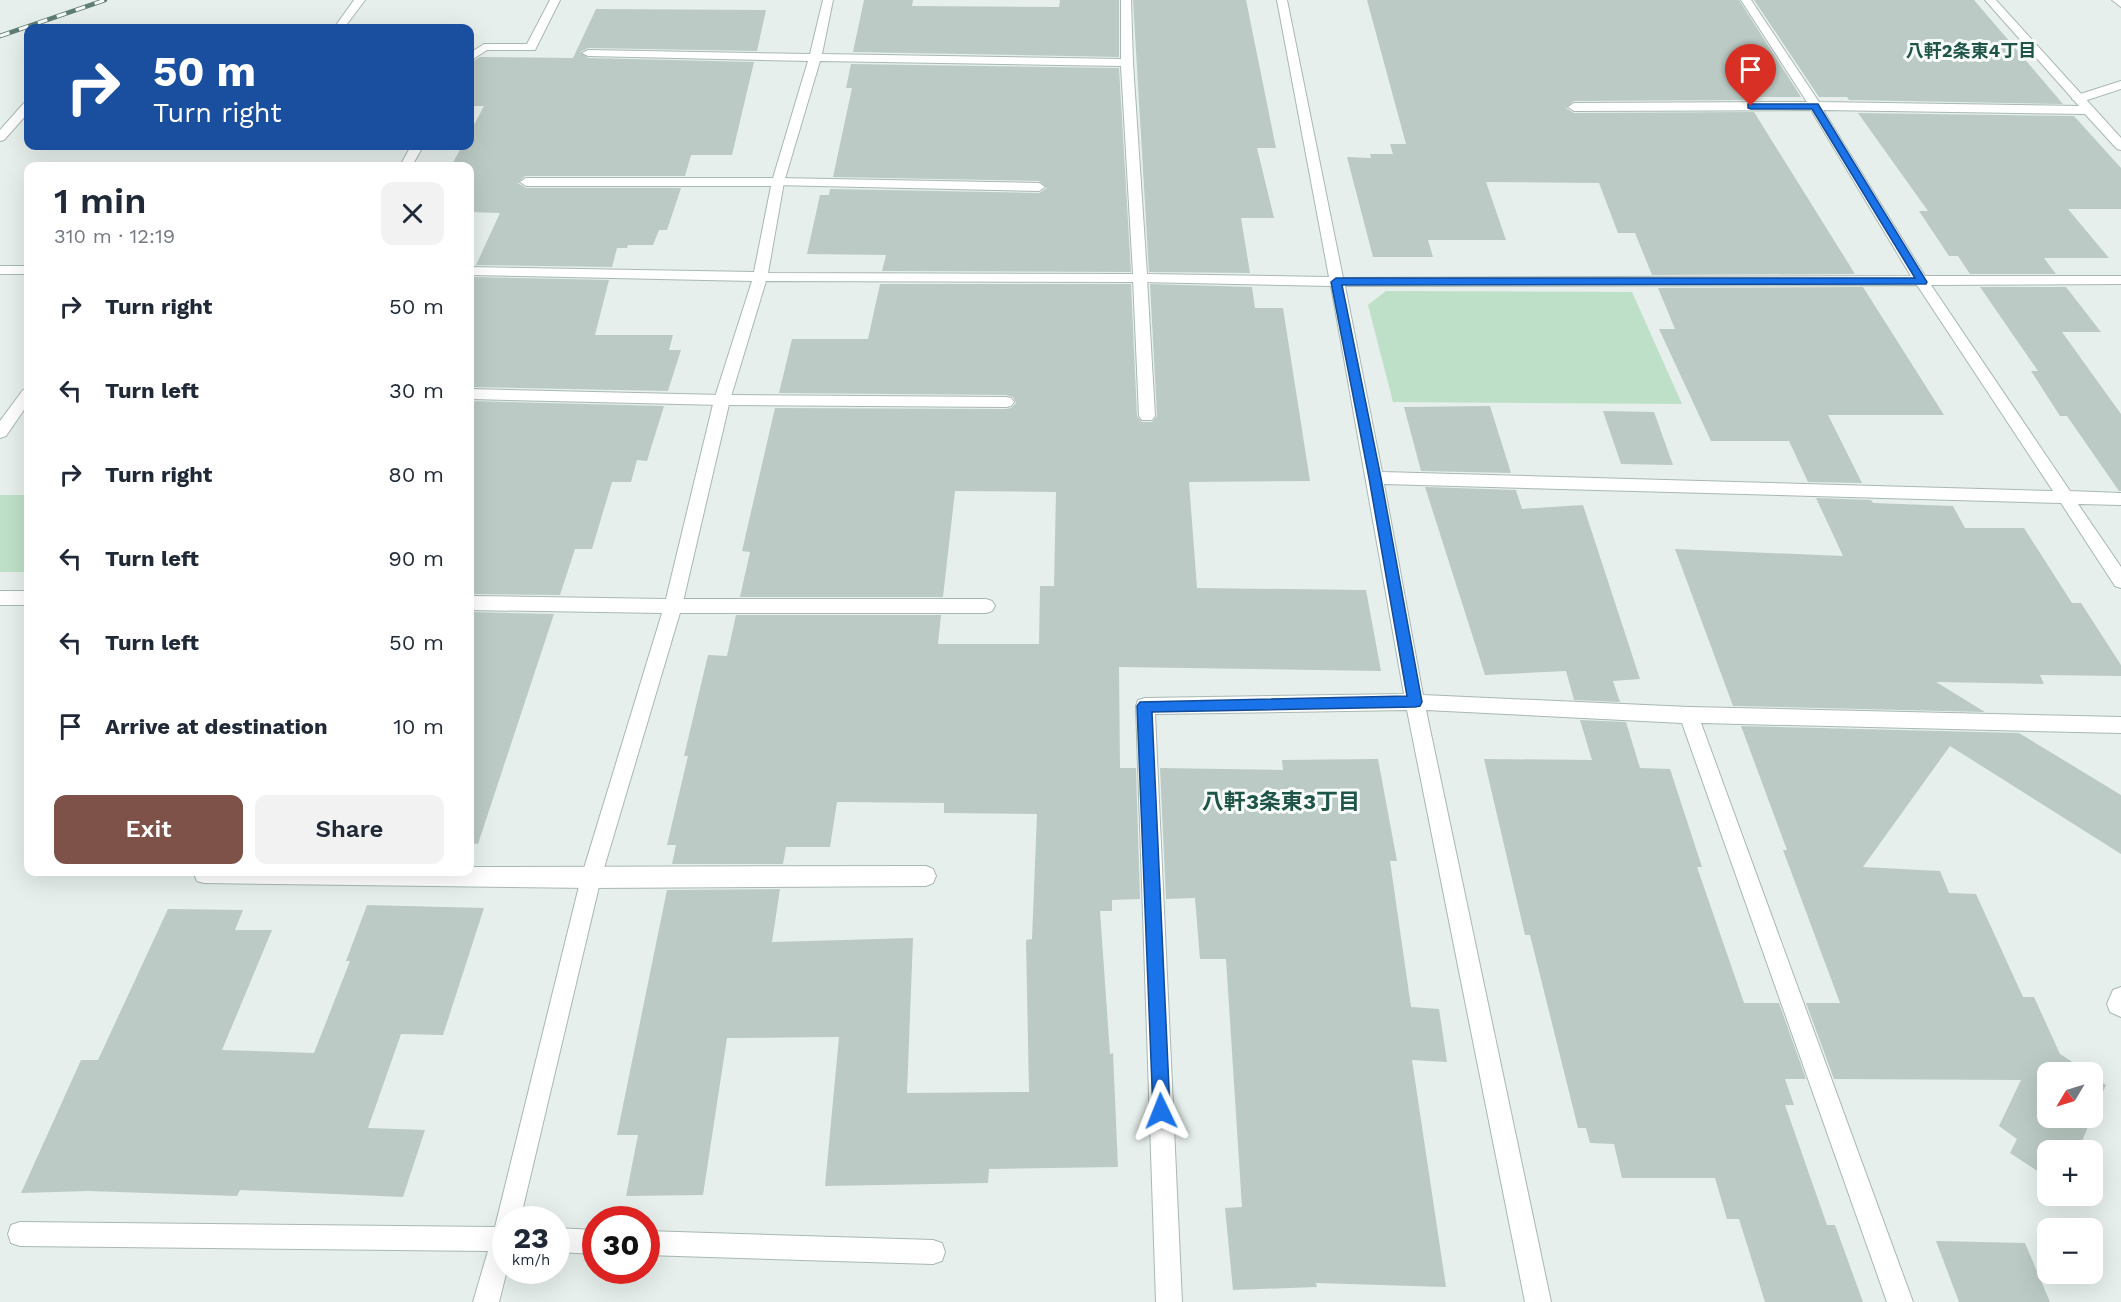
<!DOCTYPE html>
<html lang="en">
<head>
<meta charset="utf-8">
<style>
	body { margin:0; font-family:"Work Sans","Noto Sans JP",sans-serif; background:#f2f2f3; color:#1f2937; height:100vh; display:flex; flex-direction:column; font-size:22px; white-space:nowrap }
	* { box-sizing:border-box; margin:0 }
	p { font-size:20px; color:#747a83 }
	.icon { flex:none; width:33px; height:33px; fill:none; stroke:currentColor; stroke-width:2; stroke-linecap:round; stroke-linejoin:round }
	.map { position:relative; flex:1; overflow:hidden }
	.panel { position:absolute; left:24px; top:162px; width:450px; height:714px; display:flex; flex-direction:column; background:#fff; border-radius:12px; box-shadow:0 6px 24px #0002 }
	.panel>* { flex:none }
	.top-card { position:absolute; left:24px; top:24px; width:450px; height:126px; border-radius:12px; box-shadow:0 6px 24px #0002; background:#1a4fa0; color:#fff; overflow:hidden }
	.needle { width:39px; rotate:232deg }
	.controls { position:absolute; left:2037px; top:1062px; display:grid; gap:12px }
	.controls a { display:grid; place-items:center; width:66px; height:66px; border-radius:12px; background:#fff; box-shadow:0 6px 24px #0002; font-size:30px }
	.speed { position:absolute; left:492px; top:1206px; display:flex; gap:12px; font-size:30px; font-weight:700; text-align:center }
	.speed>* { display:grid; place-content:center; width:78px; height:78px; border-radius:50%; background:#fff; box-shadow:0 6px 24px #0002; line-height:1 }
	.speed small { font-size:15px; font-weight:400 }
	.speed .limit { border:9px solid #d22; background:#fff; color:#111 }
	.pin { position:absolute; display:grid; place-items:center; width:51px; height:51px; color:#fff; margin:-62px -26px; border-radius:50% 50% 50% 0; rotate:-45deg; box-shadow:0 0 6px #0007 }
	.pin .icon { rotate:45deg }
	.me { position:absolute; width:66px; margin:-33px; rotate:358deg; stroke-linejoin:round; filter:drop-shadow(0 0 4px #0008) }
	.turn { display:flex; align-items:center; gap:21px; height:126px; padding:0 30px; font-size:27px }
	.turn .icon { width:78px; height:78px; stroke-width:2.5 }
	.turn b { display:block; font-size:42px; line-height:51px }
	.round { display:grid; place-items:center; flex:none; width:63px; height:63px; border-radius:12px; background:#f2f2f3 }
	.overview { display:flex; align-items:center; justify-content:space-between; height:102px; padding:0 30px }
	h1 { font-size:36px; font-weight:600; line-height:45px }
	.button { display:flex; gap:12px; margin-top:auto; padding:12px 30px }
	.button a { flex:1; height:69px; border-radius:12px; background:#7f5249; color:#fff; font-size:24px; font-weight:600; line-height:69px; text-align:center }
	.button a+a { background:#f2f2f3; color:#1f2937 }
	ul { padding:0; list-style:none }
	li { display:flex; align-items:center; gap:18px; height:84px; padding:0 30px }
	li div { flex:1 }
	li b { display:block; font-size:22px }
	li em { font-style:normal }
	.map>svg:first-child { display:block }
	.green { fill:#bfe0c8 }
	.building { fill:#bbcac4 }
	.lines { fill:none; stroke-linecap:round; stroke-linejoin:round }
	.lane-casing { stroke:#a8b8b2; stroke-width:2 }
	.street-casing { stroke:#a8b8b2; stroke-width:2 }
	.lane { fill:#fff; fill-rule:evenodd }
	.street { fill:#fff; fill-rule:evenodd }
	.rail-casing { stroke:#5f7d75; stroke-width:4.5 }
	.rail { stroke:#f7fbf9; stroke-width:3; stroke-dasharray:10; stroke-linecap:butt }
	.route { fill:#1a73e8; stroke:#114b97; stroke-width:1.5 }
	.labels { text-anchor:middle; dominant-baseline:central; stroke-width:6; stroke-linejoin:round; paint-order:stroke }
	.far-neighbourhood-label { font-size:18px; font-weight:bold; fill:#1f5548; stroke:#f7fbf9 }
	.neighbourhood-label { font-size:22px; font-weight:bold; fill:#1f5548; stroke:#f7fbf9 }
</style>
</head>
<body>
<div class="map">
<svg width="2121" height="1302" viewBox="0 0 2121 1302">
	<rect width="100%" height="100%" fill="#e6efeb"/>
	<g class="green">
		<path d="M1386,291l246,1 50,112 -289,-2 -25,-97z"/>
		<rect x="0" y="495" width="28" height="77"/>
	</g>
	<g class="building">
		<path d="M864,0h49l-1,6 147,1 1,-7h59v57l-266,-5z"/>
		<path d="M1133,0h113l30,148h-19l17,70h-33l9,55 -101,-1z"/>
		<path d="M1367,0h372l62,97h-57l2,3 -172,1 -8,7 8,5 180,-1 101,162 -203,1 -17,-42h-17l-19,-50 -113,-1 20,58h-78l5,17h-60l-26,-100 24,1 -1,-4h23l-3,-10h16z"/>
		<path d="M1754,0h220l89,104 -214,-4 -2,-3h-28z"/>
		<path d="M596,9l170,1 -9,41 -169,-3 -8,4 8,6 166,4 -22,93h-41l-6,21h-160l-7,7 8,5h155l-14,42h-8l-6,15h-25l-1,3h-10l-5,19 -136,-2 24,-52 -30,-1v-46h-19l11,-20h8v-14l14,-26h-14v-43l10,-6 93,1z"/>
		<path d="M851,64l268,4 12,204 -249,-1 4,-16 -79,-1 13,-59h9l1,-6 209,4 8,-5 -8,-7 -206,-4 19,-89h-6z"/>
		<path d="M1858,113l216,3 47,52v41h-53l41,49h-65l12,16h-86l-12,-18h-9l-30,-45h9z"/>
		<path d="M470,277l139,3 -14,55h78l-4,15h12l-13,41 -198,-4z"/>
		<path d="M880,284h251l6,132 5,6h10l5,-6 -7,-132 102,3 3,21h28l27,173 -121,1 8,106 169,2 15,81 -262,-4 1,101h16l4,131 -28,1v11h-12l10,143 3,-1 5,114 -129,2 -1,14 -163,3 14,-149 -112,1 -24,157 -77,1 12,-61h-21l50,-245 113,-1 -8,53 141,-4 -6,155 122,-1 -3,-152 6,-1 5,-125 -93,-1v-10l-107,-1 -7,45h-44l-3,17h-111l4,-19h-9l21,-89h-4l24,-101 19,1 9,-41h205l-3,29h101l1,-58h14l2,-94 -101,-1 -12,106h-203l10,-45 -8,-1 33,-143 231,1 5,-1 5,-5 -3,-6 -7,-2 -227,-2 13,-54h76z"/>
		<path d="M1863,287l81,128h-116l34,68 -54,-1 -19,-41h-78l-52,-112h16l-17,-41z"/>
		<path d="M1980,287h86l35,45h-39l59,82v77h-2l-52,-75h-7l-29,-45h7z"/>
		<path d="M470,401l194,5 -17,55 -10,-1 -6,22h-19l-20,67h-17l-15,46 -90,-1z"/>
		<path d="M1490,406l21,67 -90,-2 -17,-64z"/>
		<path d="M1603,411l51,1 19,53 -52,-1z"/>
		<path d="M1425,487l91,3 6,19 61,-4 57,174 -27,2 7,21 -46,-2 -8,-29 -81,4z"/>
		<path d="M1816,498l55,2 2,3 80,3 12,22h59l48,75h9l40,62v11l-81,-1 4,9 -108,-2 49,30 -252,-6 -58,-157 168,7z"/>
		<path d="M470,612l84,2 -76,230 -8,-1z"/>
		<path d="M1580,720l46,2 14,46 30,1 32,98h-5l47,136h35l27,76h-21l9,26h-9l42,120h8l28,77h-98l-26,-83h-12l-12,-41h-93l-8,-34 -24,-1 -4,-15h-8l-48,-193h-5l-41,-176 108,1z"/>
		<path d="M1741,726l278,7 102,62v59l-171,-108 -87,121 77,4 9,22 27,1 47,103h11l26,57 28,18h-40v46h44l-14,32h-30v28l-38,-25 7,-14 -18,-13 22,-46 -187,-1 -28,-76h34l-57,-153h4z"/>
		<path d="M1378,759l19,102h-7l21,146 28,2 8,53 -35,-2 34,227 -130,-4 1,4 -84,3 -8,-82 17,-1 -16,-248h-26l-5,-61 -29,1 -6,-131 123,2 -1,-10z"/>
		<path d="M367,905l117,3 -41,127 -42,-1 -33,94 57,2 -22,67 -163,-7 -3,6 -149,-5 -67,2 60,-133h17l70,-151 75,1 -8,20h37l-50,120 92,3 36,-92h-4z"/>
		<path d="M2092,1076l14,9 -14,32z"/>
		<path d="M1936,1241l89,2 25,59h-91z"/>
	</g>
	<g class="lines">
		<defs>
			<g id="lane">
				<path d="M354,0h11l-21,28h-10z"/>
				<path d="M550,0h10l-25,50h-48l-17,11v-8l14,-9h43z"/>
				<path d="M2112,0h9v7z"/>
				<path d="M2121,81v8l-43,14 -6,-4 2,-3z"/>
				<path d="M778,178l261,5 6,4 -6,4 -266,-6 -1,-3 1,-3z"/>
				<path d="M1140,274l7,4 8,138 -3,4h-10l-3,-4 -6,-138z"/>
				<path d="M470,389l252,6 284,2 5,1 3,4 -3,4 -5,1 -284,-2 -252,-6z"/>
				<path d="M673,599h313l6,2 3,5 -3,5 -6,2h-313l-6,-2 -3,-5 3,-5z"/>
				<path d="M926,866l7,3 3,7 -3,7 -7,3 -335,2 -387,-5 -7,-2 -3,-7 1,-2h275v-5z"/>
			</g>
			<g id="street">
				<path d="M823,0h10l-11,54 299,5v-59h10l2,63 14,211 182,3 -52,-277h10l56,278 568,-2 -100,-166 -237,1 -6,-4 6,-4 233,-1 -66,-102h10l68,102 260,4 -94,-106h11l125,138v12l-4,-1 -32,-35 -262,-4 102,166h196v8l-190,1 139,206 51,2v12l-43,-1 43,63v21l-6,-2 -54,-83 -677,-19 39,211 266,12 432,10v16l-420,-10 212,579h-26l-205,-579 -256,-13 125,592h-26l-118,-592 -252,4 27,588h-26l-20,-596 2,-6 7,-2 259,-4 -73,-408 -191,-4 -374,-1 -36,119 -48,206 -81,272 -81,342h-14l1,50 -8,32h-26l15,-51 -468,-5 -9,-3 -3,-9 3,-9 9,-3 475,5 86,-349 81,-265 -192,-3v-14l196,3 48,-199 38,-119 -282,-6v-8l284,5 17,-86h-245l-6,-4 6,-4h247l35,-117 -220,-5 -6,-3 6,-3 222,4zM820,61l301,5 12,208 -365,-1 16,-91zM1917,285l136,206 -671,-19 -37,-186z"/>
				<path d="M28,102v11l-24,27 -4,1v-11l24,-27z"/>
				<path d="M411,146h12l-11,20h-12z"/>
				<rect x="0" y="266" width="28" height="8"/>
				<path d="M28,389v15l-22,32 -6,2v-17l23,-31z"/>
				<rect x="0" y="591" width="28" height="14"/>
				<path d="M2121,987v30l-11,-5 -3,-8 6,-14z"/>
				<path d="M556,1228l40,2v24l-40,-2z"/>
				<path d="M646,1231l287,9 9,3 3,9 -3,9 -9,3 -287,-9z"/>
			</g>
		</defs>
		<use href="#lane" class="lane-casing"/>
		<use href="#street" class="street-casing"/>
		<use href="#lane" class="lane"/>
		<use href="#street" class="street"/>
		<defs>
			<path id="rail" d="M0,36l105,-36"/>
		</defs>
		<use href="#rail" class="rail-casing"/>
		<use href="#rail" class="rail"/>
	</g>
	<path class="route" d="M1748,104h70l109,178 -1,2 -584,1 39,193 41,224 -2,4 -5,1 -263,5 18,399 -2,6 -7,3 -6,-3 -2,-6 -16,-405 3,-4 267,-6 -38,-218 -38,-196 5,-4h579l-103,-169h-61l-3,-1z"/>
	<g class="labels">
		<g class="far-neighbourhood-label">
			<text x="1971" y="50">八軒2条東4丁目</text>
		</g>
		<g class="neighbourhood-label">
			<text x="1281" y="801">八軒3条東3丁目</text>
		</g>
	</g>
</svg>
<div class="controls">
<a><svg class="needle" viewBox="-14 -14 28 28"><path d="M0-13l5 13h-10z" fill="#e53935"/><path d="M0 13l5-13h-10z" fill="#747a83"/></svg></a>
<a>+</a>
<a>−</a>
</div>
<div class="speed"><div>23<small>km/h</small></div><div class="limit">30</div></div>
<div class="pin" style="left:1751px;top:106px;background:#d93025"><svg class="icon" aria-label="arrive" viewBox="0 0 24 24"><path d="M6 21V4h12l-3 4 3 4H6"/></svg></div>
<svg class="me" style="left:1161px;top:1111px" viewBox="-20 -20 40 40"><path d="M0-17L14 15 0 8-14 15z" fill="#1a73e8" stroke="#fff" stroke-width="4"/></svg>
<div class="top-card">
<div class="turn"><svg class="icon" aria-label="right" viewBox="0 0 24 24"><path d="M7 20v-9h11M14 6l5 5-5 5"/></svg><div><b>50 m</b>Turn right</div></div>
</div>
<section class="panel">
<div class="overview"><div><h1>1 min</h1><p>310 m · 12:19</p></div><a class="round"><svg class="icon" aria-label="close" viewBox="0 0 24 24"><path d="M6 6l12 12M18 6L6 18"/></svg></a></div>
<ul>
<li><svg class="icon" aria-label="right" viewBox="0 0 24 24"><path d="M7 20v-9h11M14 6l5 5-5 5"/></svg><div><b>Turn right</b></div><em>50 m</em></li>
<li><svg class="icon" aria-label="left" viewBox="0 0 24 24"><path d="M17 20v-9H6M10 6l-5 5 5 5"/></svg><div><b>Turn left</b></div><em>30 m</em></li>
<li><svg class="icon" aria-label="right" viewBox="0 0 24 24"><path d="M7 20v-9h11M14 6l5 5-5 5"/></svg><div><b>Turn right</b></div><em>80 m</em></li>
<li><svg class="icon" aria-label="left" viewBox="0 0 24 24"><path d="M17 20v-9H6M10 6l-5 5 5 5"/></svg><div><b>Turn left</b></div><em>90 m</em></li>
<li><svg class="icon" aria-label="left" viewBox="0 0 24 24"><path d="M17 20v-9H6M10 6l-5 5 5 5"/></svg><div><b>Turn left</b></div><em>50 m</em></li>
<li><svg class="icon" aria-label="arrive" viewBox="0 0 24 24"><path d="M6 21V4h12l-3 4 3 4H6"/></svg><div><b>Arrive at destination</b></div><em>10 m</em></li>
</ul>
<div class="button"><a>Exit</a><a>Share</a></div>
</section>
</div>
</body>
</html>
